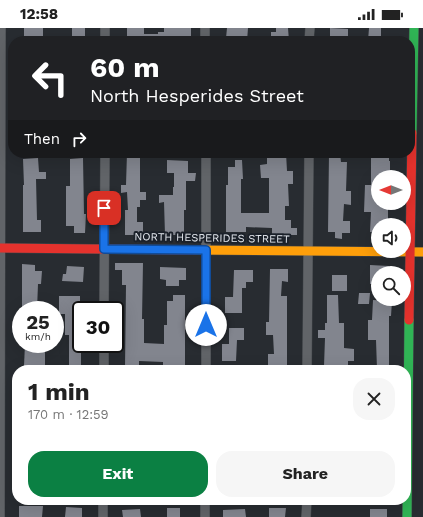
<!DOCTYPE html>
<html lang="en">
<head>
<meta charset="utf-8">
<style>
	body { margin:0; font-family:"Work Sans",sans-serif; background:#f6f6f6; color:#222; height:100vh; display:flex; flex-direction:column; font-size:15px; white-space:nowrap }
	* { box-sizing:border-box; margin:0 }
	p { font-size:13px; color:#767676 }
	.icon { flex:none; width:22px; height:22px; fill:none; stroke:currentColor; stroke-width:2; stroke-linecap:round; stroke-linejoin:round }
	.map { position:relative; flex:1; overflow:hidden }
	.panel { position:absolute; left:12px; top:337px; width:399px; height:140px; display:flex; flex-direction:column; background:#fff; border-radius:16px; box-shadow:0 4px 16px #0002 }
	.panel>* { flex:none }
	.hud { position:absolute; left:8px; top:8px; width:407px; height:122px; border-radius:16px; box-shadow:0 4px 16px #0002; background:#202124; color:#fff; overflow:hidden }
	.needle { width:26px; rotate:270deg }
	.controls { position:absolute; left:371px; top:142px; display:grid; gap:8px }
	.controls a { display:grid; place-items:center; width:40px; height:40px; border-radius:50%; background:#fff; box-shadow:0 4px 16px #0002; font-size:20px }
	.speed { position:absolute; left:12px; top:273px; display:flex; gap:8px; font-size:20px; font-weight:700; text-align:center }
	.speed>* { display:grid; place-content:center; width:52px; height:52px; border-radius:50%; background:#fff; box-shadow:0 4px 16px #0002; line-height:1 }
	.speed small { font-size:10px; font-weight:400 }
	.speed .limit { border:2px solid #111; border-radius:6px; background:#fff; color:#111 }
	.pin { position:absolute; display:grid; place-items:center; width:34px; height:34px; color:#fff; margin:-17px; border-radius:8px; box-shadow:0 2px 6px #0006 }
	.me { position:absolute; width:44px; margin:-22px; rotate:0deg; stroke-linejoin:round; filter:drop-shadow(0 0 3px #0008) }
	.turn { display:flex; align-items:center; gap:14px; height:84px; padding:0 16px; font-size:18px }
	.turn .icon { width:52px; height:52px; stroke-width:2.5 }
	.turn b { display:block; font-size:28px; line-height:34px }
	.then { display:flex; align-items:center; height:38px; padding:0 16px; background:#0003; gap:8px; font-size:15px }
	.round { display:grid; place-items:center; flex:none; width:42px; height:42px; border-radius:16px; background:#f6f6f6 }
	.headline { display:flex; align-items:center; justify-content:space-between; height:68px; padding:0 16px }
	h1 { font-size:24px; font-weight:700; line-height:30px }
	.primary-button { display:flex; gap:8px; margin-top:auto; padding:8px 16px }
	.primary-button a { flex:1; height:46px; border-radius:16px; background:#0b8043; color:#fff; font-size:16px; font-weight:700; line-height:46px; text-align:center }
	.primary-button a+a { background:#f6f6f6; color:#222 }
	.status { display:flex; justify-content:space-between; align-items:center; height:28px; padding:0 20px; background:#fff; direction:ltr }
	.status svg { height:11px; fill:currentColor }
	.map>svg:first-child { display:block }
	.building { fill:#82858e }
	.lines { fill:none; stroke-linecap:round; stroke-linejoin:round }
	.street-casing { stroke:#44484c; stroke-width:10 }
	.fast-casing { stroke:#44484c; stroke-width:10 }
	.slow-casing { stroke:#44484c; stroke-width:10 }
	.jam-casing { stroke:#44484c; stroke-width:10 }
	.street { stroke:#616468; stroke-width:9 }
	.fast { stroke:#30b455; stroke-width:9 }
	.slow { stroke:#ff9f0a; stroke-width:9 }
	.jam { stroke:#e5322d; stroke-width:9 }
	.route-casing { stroke:#114b97; stroke-width:10 }
	.route { stroke:#1a73e8; stroke-width:7 }
	.labels { text-anchor:middle; dominant-baseline:central; stroke-width:4; stroke-linejoin:round; paint-order:stroke }
	.street-label { font-size:11px; fill:#e6eaf0; stroke:#1b212a }
</style>
</head>
<body>
<div class="status"><b>12:58</b><svg viewBox="0 0 49 12"><path d="M0 12V9h3v3zM5 12V6h3v6zM10 12V3h3v9zM15 12V0h3v12zM26 1h20v11H26zM47 4h2v5h-2z"/></svg></div>
<div class="map">
<svg width="423" height="489" viewBox="0 0 423 489">
	<rect width="100%" height="100%" fill="#282c31"/>
	<g class="building">
		<path d="M24,0h19v10h-7v3h-12z"/>
		<rect x="72" y="0" width="13" height="13"/>
		<path d="M127,0h17v6h14v-2h6v-4h27v9h-7v4h-57z"/>
		<path d="M227,0h21l-1,13h-14v-3h-7z"/>
		<path d="M276,0h12l1,13h-18v-9h5z"/>
		<path d="M330,0l18,1v12h-18z"/>
		<path d="M369,0h12v13h-13z"/>
		<path d="M127,125h13v39h6v8h-6v7h-3v15h6v13h-18v-25h3l-1,-18 -6,1v-8h5z"/>
		<path d="M267,125h19l1,18h6v13h-5l1,22h-4v14h6v8h6v7h-25v-7l-26,-1v5h-20v-47h2v-18h7v-7h7l1,19h-2v34h28v-35h-8l-1,-13 7,-1z"/>
		<path d="M329,125h11l1,9h6l-1,29h5v14l-7,-1 -1,17h7v12h-8v6l-7,-1v-6h-7z"/>
		<path d="M371,125h18v8h1v16h-12v26h10v22h-10v8l-8,-1 1,-20h-7l1,-27h6z"/>
		<path d="M38,130l1,14h7v7h-10l1,41h4v12h-18v-47h1l-1,-26z"/>
		<path d="M83,130l1,56h2l-1,19h-11v-7h-8v-40h4v-27z"/>
		<path d="M167,132l21,1v12h8l-1,8h-9v29h-2v25h-19l-1,-33 -5,1v-8h14v-8h1v-14h-7z"/>
		<path d="M115,235h28l-1,56h2v24l20,1v-19h3v-24h6v-6h12v72l-22,-1v-4l-24,-1v7l-14,-1 1,-82h-4v-15h-7z"/>
		<path d="M22,236l13,1v6h7l-1,13h-3l-1,26h-15z"/>
		<path d="M370,237l19,1 -1,7h-10v11h-8z"/>
		<path d="M67,238l17,1 -1,15 -21,-1 1,-7h3z"/>
		<path d="M160,239l26,1v12h-7v6h-13v-6l-6,-1z"/>
		<path d="M270,241h18v13l-6,-1 -1,15h6v71l-19,1v-14h6l-1,-19h-7v-13h3z"/>
		<path d="M234,242h19v12h-7v6h-4v25h-17v-16h8z"/>
		<rect x="332" y="247" width="15" height="16"/>
		<path d="M359,265h11l-1,11h-11z"/>
		<path d="M327,267h11l1,28h5v25l10,1v12h-6v6l-24,-1 1,-28h-7v-8h7v-7h2z"/>
		<path d="M59,268h21v6h6v8h-5v57h-12v-32h-4v-21h-6z"/>
		<path d="M373,272l19,1 -1,15h-2v53h-12l-1,-29h-8v-20h4z"/>
		<path d="M229,300h15v12h-7l-1,21h-14v-17h7z"/>
		<path d="M25,316l20,1v22l-21,-1z"/>
		<path d="M19,478h24l-1,11h-23z"/>
		<path d="M66,479l16,1v9h-17z"/>
		<rect x="167" y="480" width="13" height="9"/>
		<path d="M269,480h17l-1,9h-16z"/>
		<path d="M140,481l1,8h-18l-1,-7z"/>
		<path d="M245,481l1,8h-23v-7z"/>
		<rect x="370" y="481" width="17" height="8"/>
	</g>
	<g class="lines">
		<defs>
			<g id="street">
				<path d="M205,0v13"/>
				<path d="M105,13v-13"/>
				<path d="M309,13l1,-13"/>
				<path d="M206,125v217"/>
				<path d="M104,282l1,-157"/>
				<path d="M104,342v-26"/>
				<path d="M307,342l2,-217"/>
				<path d="M0,489l1,-489"/>
				<path d="M103,489v-17"/>
				<path d="M205,489v-17"/>
				<path d="M306,489l1,-17"/>
			</g>
			<g id="fast">
				<path d="M412,105l2,-105"/>
				<path d="M407,489l2,-197"/>
			</g>
			<path id="slow" d="M195,222l228,2"/>
			<g id="jam">
				<path d="M0,220l195,2"/>
				<path d="M409,292l3,-187"/>
			</g>
		</defs>
		<use href="#street" class="street-casing"/>
		<use href="#fast" class="fast-casing"/>
		<use href="#slow" class="slow-casing"/>
		<use href="#jam" class="jam-casing"/>
		<use href="#street" class="street"/>
		<use href="#fast" class="fast"/>
		<use href="#slow" class="slow"/>
		<use href="#jam" class="jam"/>
	</g>
	<g class="lines">
		<defs>
			<path id="route" d="M104,180v41l102,1v75"/>
		</defs>
		<use href="#route" class="route-casing"/>
		<use href="#route" class="route"/>
	</g>
	<g class="labels">
		<g class="street-label">
			<text transform="translate(212 210) rotate(1)">NORTH HESPERIDES STREET</text>
		</g>
	</g>
</svg>
<div class="controls">
<a><svg class="needle" viewBox="-14 -14 28 28"><path d="M0-13l5 13h-10z" fill="#e53935"/><path d="M0 13l5-13h-10z" fill="#767676"/></svg></a>
<a><svg class="icon" aria-label="sound" viewBox="0 0 24 24"><path d="M4 9h4l5-4v14l-5-4H4zM17 9q2 3 0 6"/></svg></a>
<a><svg class="icon" aria-label="search" viewBox="0 0 24 24"><circle cx="10" cy="10" r="6"/><path d="M15 15l6 6"/></svg></a>
</div>
<div class="speed"><div>25<small>km/h</small></div><div class="limit">30</div></div>
<div class="pin" style="left:104px;top:180px;background:#d93025"><svg class="icon" aria-label="arrive" viewBox="0 0 24 24"><path d="M6 21V4h12l-3 4 3 4H6"/></svg></div>
<svg class="me" style="left:206px;top:297px" viewBox="-20 -20 40 40"><circle r="19" fill="#fff"/><path d="M0-13L10 11 0 6-10 11z" fill="#1a73e8"/></svg>
<div class="hud">
<div class="turn"><svg class="icon" aria-label="left" viewBox="0 0 24 24"><path d="M17 20v-9H6M10 6l-5 5 5 5"/></svg><div><b>60 m</b>North Hesperides Street</div></div>
<div class="then">Then<svg class="icon" aria-label="right" viewBox="0 0 24 24"><path d="M7 20v-9h11M14 6l5 5-5 5"/></svg></div>
</div>
<section class="panel">
<div class="headline"><div><h1>1 min</h1><p>170 m · 12:59</p></div><a class="round"><svg class="icon" aria-label="close" viewBox="0 0 24 24"><path d="M6 6l12 12M18 6L6 18"/></svg></a></div>
<div class="primary-button"><a>Exit</a><a>Share</a></div>
</section>
</div>
</body>
</html>
